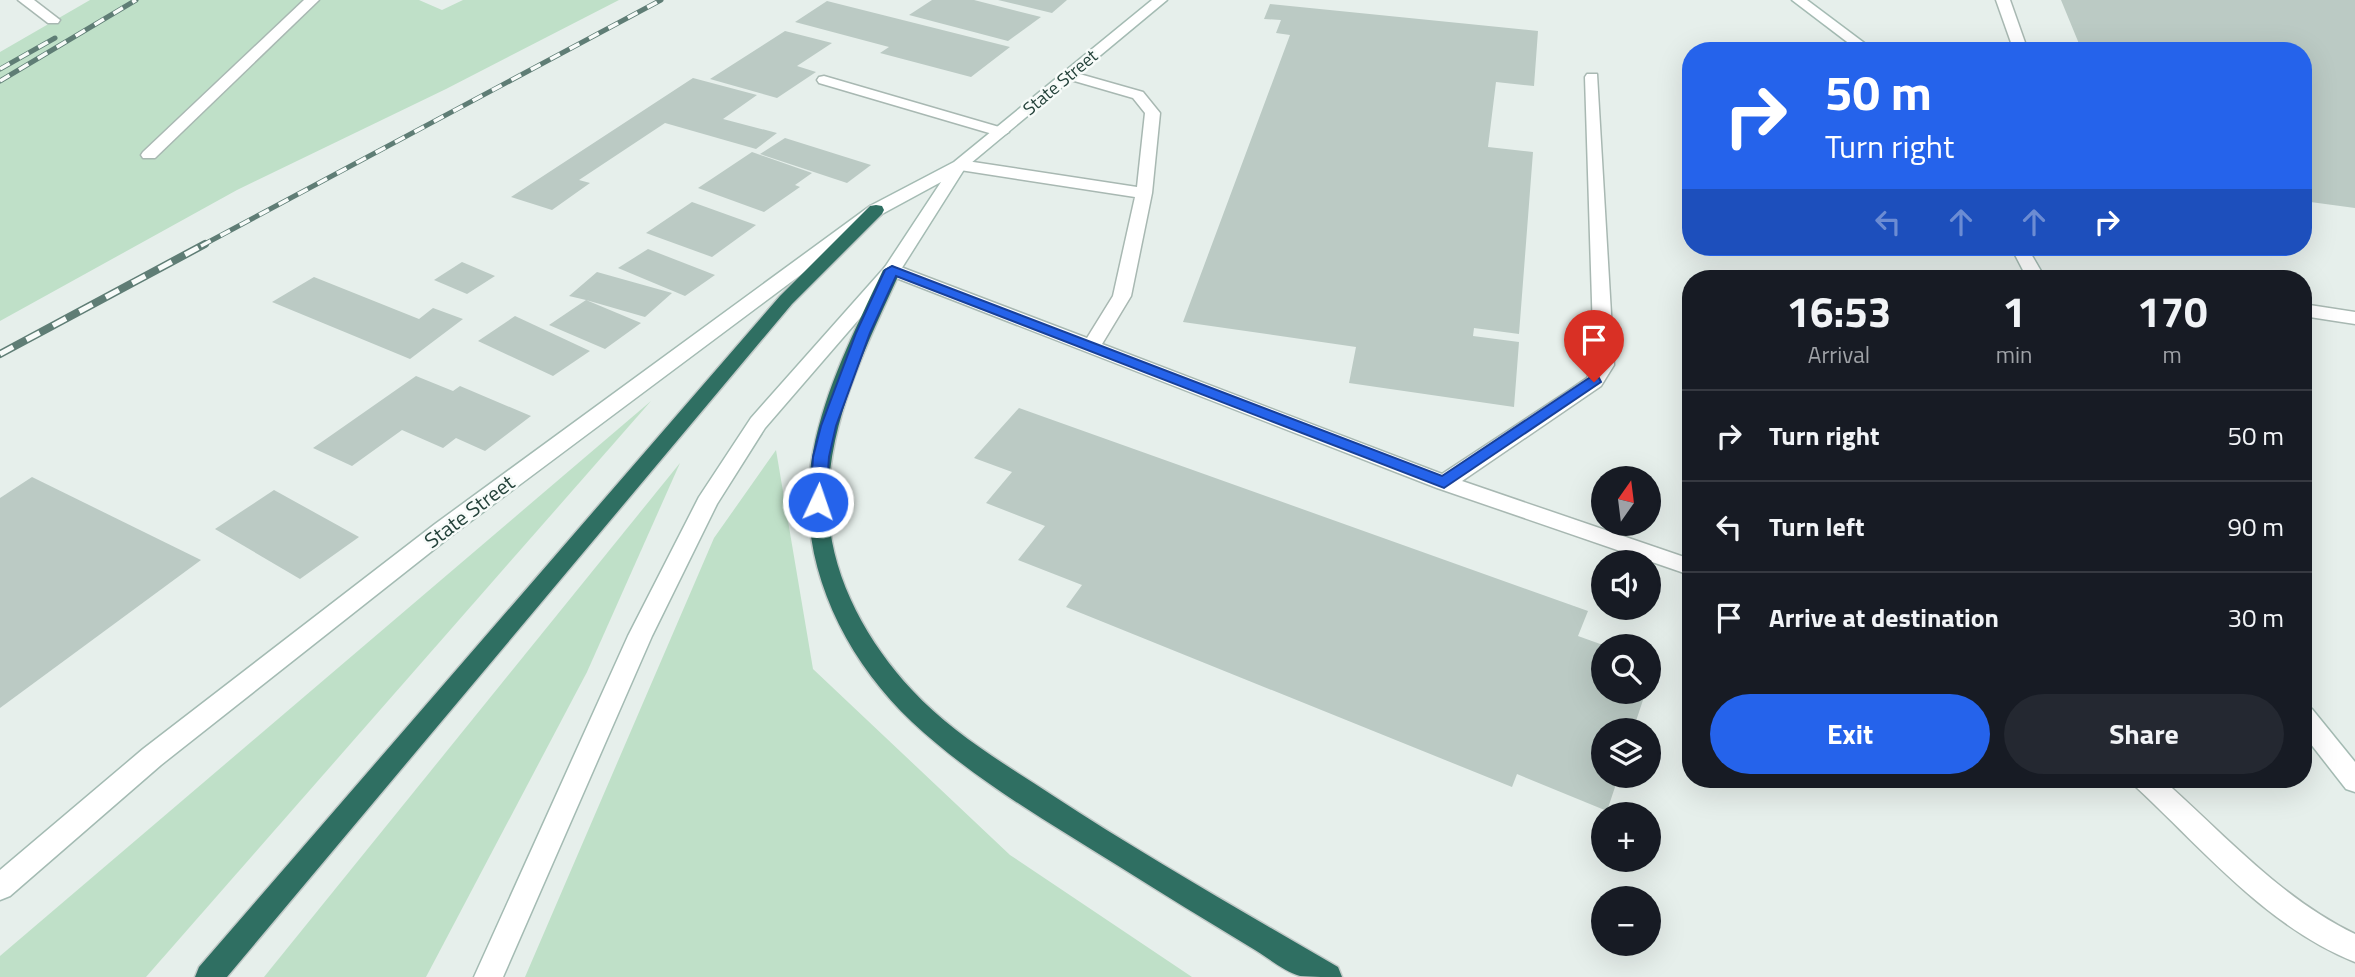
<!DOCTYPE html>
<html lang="en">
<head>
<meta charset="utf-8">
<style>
	body { margin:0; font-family:"Titillium Web",sans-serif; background:#242831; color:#f1f3f6; height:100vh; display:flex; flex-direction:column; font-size:26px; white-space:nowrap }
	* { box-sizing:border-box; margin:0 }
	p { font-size:23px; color:#9ea1a6 }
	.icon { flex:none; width:38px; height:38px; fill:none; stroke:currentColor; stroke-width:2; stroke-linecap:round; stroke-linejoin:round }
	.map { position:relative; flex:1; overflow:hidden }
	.side { position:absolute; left:1682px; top:270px; width:630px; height:518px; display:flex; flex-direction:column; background:#171b24; border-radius:28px; box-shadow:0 7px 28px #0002 }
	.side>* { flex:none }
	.hud { position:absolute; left:1682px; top:42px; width:630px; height:214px; border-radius:28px; box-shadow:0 7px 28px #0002; background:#2563eb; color:#fff; overflow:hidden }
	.needle { width:46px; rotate:14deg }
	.tools { position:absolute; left:1591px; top:466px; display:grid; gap:14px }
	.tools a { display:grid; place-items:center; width:70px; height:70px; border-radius:50%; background:#171b24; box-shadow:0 7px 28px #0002; font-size:35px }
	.pin { position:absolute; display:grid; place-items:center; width:60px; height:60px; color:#fff; margin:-72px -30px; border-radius:50% 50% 50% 0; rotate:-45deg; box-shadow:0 0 7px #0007 }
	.pin .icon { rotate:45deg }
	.me { position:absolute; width:77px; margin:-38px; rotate:3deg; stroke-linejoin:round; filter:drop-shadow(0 0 5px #0008) }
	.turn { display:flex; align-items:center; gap:24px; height:147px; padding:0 28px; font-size:32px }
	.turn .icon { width:91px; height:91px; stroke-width:2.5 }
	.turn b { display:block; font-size:49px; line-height:60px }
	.lanes { display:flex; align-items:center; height:66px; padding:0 28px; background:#0003; justify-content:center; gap:35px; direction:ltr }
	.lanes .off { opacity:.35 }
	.eta { display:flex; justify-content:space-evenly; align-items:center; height:119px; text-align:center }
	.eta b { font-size:42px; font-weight:700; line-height:49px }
	.action { display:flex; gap:14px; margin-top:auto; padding:14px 28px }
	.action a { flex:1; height:80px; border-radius:42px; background:#2563eb; color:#fff; font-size:28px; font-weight:700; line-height:80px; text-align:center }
	.action a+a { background:#242831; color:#f1f3f6 }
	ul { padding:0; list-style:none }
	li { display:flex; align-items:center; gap:21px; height:91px; padding:0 28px; border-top:2px solid #363941 }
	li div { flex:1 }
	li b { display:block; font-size:26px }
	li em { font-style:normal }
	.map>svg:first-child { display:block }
	.green { fill:#bfe0c8 }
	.building { fill:#bbcac4 }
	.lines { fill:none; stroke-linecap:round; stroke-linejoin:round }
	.lane-casing { stroke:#a8b8b2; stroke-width:3 }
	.street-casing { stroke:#a8b8b2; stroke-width:3 }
	.secondary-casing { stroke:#a4bbb3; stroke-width:3 }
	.highway-casing { stroke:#c2cac8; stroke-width:3 }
	.lane { fill:#fff; fill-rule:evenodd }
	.street { fill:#fff; fill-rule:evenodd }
	.secondary { fill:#fff; fill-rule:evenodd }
	.highway { fill:#2f6f62; fill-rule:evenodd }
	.rail-far1-casing { stroke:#5f7d75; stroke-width:5 }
	.rail-casing { stroke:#5f7d75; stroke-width:8 }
	.rail-far1 { stroke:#f7fbf9; stroke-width:3.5; stroke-dasharray:11; stroke-linecap:butt }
	.rail { stroke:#f7fbf9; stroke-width:5; stroke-dasharray:15; stroke-linecap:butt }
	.route { fill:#2563eb; stroke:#184099; stroke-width:2 }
	.labels { text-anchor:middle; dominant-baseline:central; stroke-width:5; stroke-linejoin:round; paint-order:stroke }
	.far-street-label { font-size:18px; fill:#24423a; stroke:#f7fbf9 }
	.street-label { font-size:21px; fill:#24423a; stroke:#f7fbf9 }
</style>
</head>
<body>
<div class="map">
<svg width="2355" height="977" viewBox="0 0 2355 977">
	<rect width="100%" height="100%" fill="#e6efeb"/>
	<g class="green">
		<path d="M90,0h329l23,10 21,-10h156l-173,89 -209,101 -237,131v-269z"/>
		<path d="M651,401l-505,576h-146v-21z"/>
		<path d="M776,450l37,219 197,186 182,122h-667l189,-439z"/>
		<path d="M680,463l-93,209 -161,305h-162z"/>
	</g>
	<g class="building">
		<path d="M932,0h42l67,17 -33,24 -99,-26z"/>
		<path d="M998,0h69l-15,13z"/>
		<path d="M2061,0h294v208l-52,-7v-150h-221z"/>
		<path d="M827,1l183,46 -39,30 -91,-24 9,-6 -94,-25z"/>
		<path d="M1270,4l268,27 -4,55 -38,-4 -8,65 45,5 -14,182 -45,-6 -1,8 46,6 -5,65 -165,-24 7,-36 -173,-25 107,-287 -14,-2 5,-13 -17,-1z"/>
		<path d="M785,31l47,12 -35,23 19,6 -39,26 -67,-19z"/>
		<path d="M693,78l64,17 -34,24 54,14 -21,16 -91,-26 -86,57 11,3 -38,27 -41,-13z"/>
		<path d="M785,138l86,27 -24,18 -87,-29z"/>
		<path d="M752,152l60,21 -17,12 5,2 -36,25 -66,-24z"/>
		<path d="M692,202l64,23 -44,32 -66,-24z"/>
		<path d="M648,249l67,26 -30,21 -67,-28z"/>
		<path d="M462,262l33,14 -28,18 -33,-14z"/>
		<path d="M597,272l75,21 -27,24 -59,-17 55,23 -36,26 -56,-24 37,-25 -17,-4z"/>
		<path d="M314,277l105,42 14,-11 30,11 -53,40 -138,-57z"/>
		<path d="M515,316l75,35 -37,25 -75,-35z"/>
		<path d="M416,376l37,15 7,-5 71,30 -46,35 -29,-13 -13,10 -41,-18 -50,36 -39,-18z"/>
		<path d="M1019,408l569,203 -10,25 25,9v46h43l-13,39h-30v45h16l-12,36 -90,-37 -5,13 -446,-180 16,-22 -64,-25 27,-34 -59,-23 26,-31 -38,-14z"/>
		<path d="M32,477l169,83 -201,148v-210z"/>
		<path d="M274,490l85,47 -59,42 -85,-50z"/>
	</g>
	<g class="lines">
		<defs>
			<g id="lane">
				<path d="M304,0h15l-164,158h-12l-2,-3 2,-3z"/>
				<path d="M1996,0h14l18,51h-14z"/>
				<path d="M1069,71l74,21 17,21 -8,80 -21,103 -29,48 340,130 123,-81 22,-15 7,-13 -9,-288 2,-3h10l17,291 -13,21 -139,95 228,78v16l-253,-87 -551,-214 -3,-4 3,-4h12l189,72 26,-42 22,-99 -175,-27 -8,-5 8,-5 177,27 8,-74 -12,-15 -69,-20 -2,-3z"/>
				<path d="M824,76l182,53 3,3 -8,5 -5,-2 -177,-52 -2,-3 2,-3z"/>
				<path d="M2303,304l52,8v12l-52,-8z"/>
				<path d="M2132,779h30c61,54 118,119 193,155v28c-88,-35 -152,-113 -219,-175z"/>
			</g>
			<path id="street" d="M18,0h16l26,20 -2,3h-10z"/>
			<g id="secondary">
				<path d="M1152,0h15l-202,168 -67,106 -133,154 -48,76 -65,132 -149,341h-29l154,-341 71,-139 52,-79 134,-151 56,-85 -59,32 -431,322 -290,229 -151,131 -10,4v-30l143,-121 292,-225 435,-318 84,-44z"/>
				<path d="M1792,0h15l68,51h-16z"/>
				<path d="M2011,247h16l18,31h-18z"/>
				<path d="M2303,706l9,3 43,53v30l-9,-3 -43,-55z"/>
			</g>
			<g id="highway">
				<path d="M876,205l6,1 2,4 -2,4 -90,90 -565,673h-32l4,-10 581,-671 90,-90z"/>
				<path d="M892,265l9,5c-35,77 -78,160 -72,247 4,64 40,127 83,173 40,43 91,73 140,105 93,61 190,116 286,172l4,10c-12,0 -30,0 -42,-1 -17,-5 -34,-20 -50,-29 -43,-26 -87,-53 -130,-80 -71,-44 -147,-88 -208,-145 -73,-69 -119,-170 -99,-270 12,-64 43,-124 70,-182z"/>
			</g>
		</defs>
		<use href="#lane" class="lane-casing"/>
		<use href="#street" class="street-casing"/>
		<use href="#secondary" class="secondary-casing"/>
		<use href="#highway" class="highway-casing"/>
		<use href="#lane" class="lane"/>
		<use href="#street" class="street"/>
		<use href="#secondary" class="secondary"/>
		<use href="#highway" class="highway"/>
		<defs>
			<g id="rail-far1">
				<path d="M0,69l55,-31"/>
				<path d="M0,81l136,-81"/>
				<path d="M201,246l460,-246"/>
			</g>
			<path id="rail" d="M0,354l205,-110"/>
		</defs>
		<use href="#rail-far1" class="rail-far1-casing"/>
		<use href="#rail" class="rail-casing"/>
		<use href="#rail-far1" class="rail-far1"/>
		<use href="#rail" class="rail"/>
	</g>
	<path class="route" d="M892,266l550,210 147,-98h10l2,4 -157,106 -548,-212 -26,57 -34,93 -7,31 -3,45 -8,6 -6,-2 -2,-4 3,-45 8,-31 35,-93 29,-63z"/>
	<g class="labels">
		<g class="far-street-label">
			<text transform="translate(1060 82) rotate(-40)">State Street</text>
		</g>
		<g class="street-label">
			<text transform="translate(469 511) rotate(-37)">State Street</text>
		</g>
	</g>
</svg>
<div class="tools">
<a><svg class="needle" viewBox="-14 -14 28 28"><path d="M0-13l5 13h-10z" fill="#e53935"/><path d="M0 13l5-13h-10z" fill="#9ea1a6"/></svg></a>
<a><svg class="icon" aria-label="sound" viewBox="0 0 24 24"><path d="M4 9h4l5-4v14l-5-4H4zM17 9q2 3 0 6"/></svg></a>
<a><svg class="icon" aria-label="search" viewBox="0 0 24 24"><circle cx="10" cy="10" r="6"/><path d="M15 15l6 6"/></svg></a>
<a><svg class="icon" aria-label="layers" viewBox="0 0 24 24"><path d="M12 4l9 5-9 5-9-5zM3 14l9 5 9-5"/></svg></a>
<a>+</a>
<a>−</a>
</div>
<div class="pin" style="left:1594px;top:382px;background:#d93025"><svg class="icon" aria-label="arrive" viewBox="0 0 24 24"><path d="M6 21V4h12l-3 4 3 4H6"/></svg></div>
<svg class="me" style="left:818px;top:502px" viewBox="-20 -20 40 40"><circle r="17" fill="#2563eb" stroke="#fff" stroke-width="3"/><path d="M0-11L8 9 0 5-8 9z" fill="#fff"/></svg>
<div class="hud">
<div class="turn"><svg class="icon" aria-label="right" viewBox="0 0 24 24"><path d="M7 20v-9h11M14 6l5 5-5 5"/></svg><div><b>50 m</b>Turn right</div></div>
<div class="lanes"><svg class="icon off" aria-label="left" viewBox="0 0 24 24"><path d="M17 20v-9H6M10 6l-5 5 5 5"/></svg><svg class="icon off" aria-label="ahead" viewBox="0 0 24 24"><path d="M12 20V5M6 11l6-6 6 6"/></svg><svg class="icon off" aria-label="ahead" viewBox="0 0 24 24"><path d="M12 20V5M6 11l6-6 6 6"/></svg><svg class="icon" aria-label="right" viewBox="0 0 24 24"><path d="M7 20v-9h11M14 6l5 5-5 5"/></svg></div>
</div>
<section class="side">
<div class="eta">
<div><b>16:53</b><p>Arrival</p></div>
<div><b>1</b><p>min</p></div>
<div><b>170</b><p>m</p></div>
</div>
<ul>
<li><svg class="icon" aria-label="right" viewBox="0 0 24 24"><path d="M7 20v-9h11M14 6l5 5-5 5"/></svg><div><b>Turn right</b></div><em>50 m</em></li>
<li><svg class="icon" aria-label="left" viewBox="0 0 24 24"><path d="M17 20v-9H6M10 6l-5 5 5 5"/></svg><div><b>Turn left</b></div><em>90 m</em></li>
<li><svg class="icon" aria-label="arrive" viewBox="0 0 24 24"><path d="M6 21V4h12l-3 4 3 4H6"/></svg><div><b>Arrive at destination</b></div><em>30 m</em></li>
</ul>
<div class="action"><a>Exit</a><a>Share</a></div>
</section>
</div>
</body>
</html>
